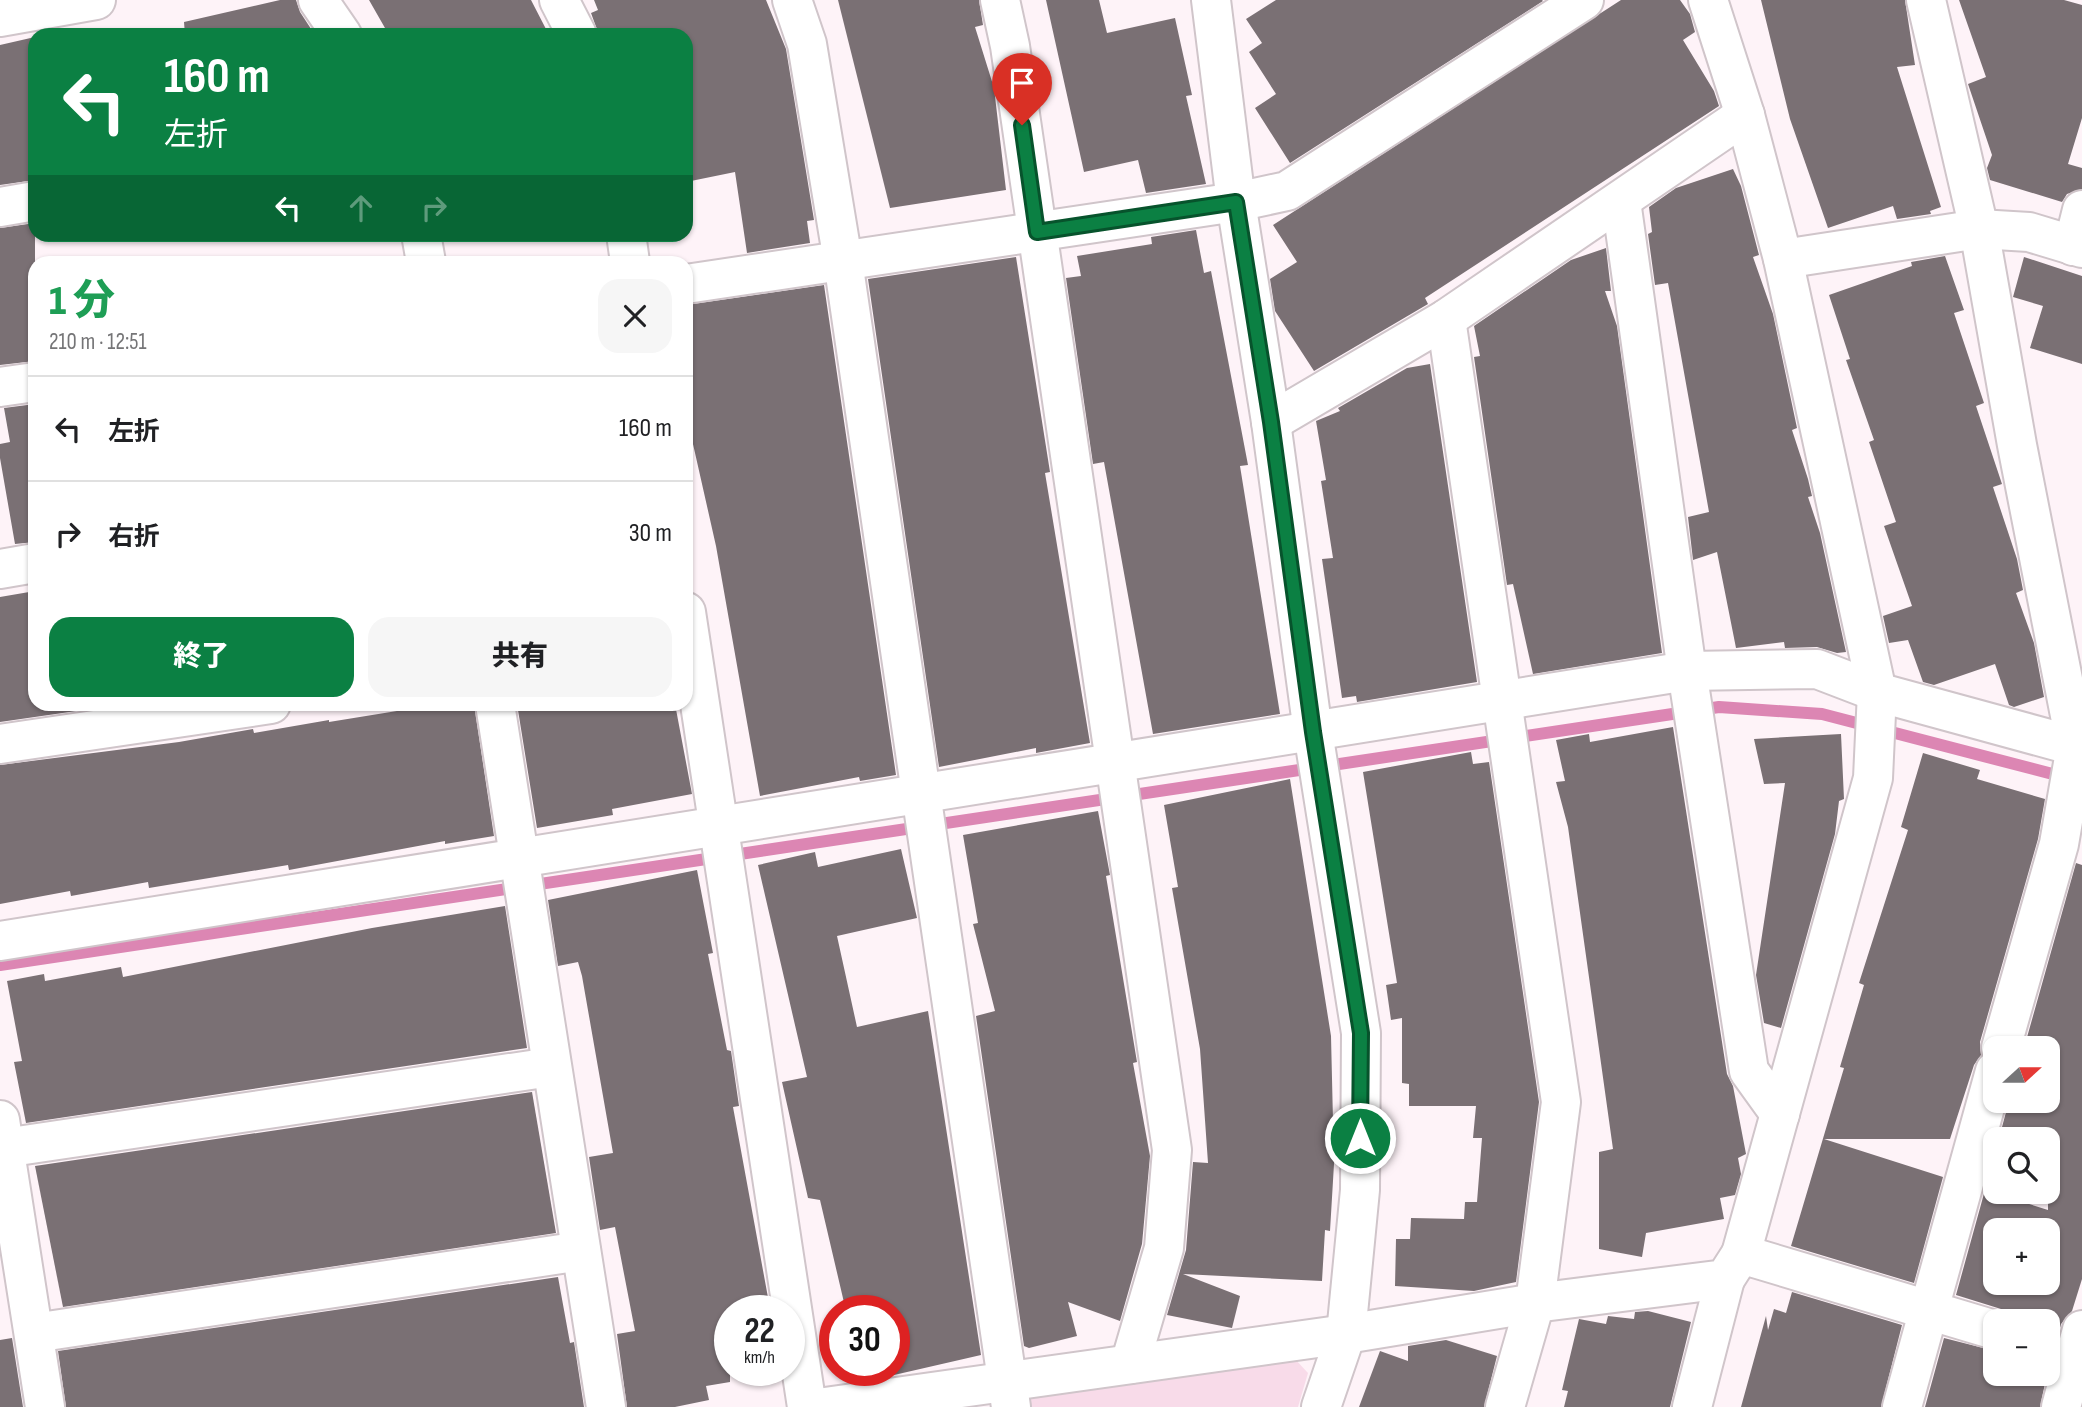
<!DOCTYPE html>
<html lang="ja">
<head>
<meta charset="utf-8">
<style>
	body { margin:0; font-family:"Sofia Sans Condensed","Noto Sans JP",sans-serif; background:#f6f6f6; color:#202124; height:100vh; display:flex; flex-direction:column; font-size:26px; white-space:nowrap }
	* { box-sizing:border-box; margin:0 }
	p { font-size:23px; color:#757577 }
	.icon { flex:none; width:38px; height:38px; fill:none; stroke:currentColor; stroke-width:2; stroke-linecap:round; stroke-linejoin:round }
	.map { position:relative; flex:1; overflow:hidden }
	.side { position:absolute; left:28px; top:256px; width:665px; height:455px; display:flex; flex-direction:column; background:#fff; border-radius:21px; box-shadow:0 2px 5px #0004 }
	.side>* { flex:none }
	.banner { position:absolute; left:28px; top:28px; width:665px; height:214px; border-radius:21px; box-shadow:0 2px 5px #0004; background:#0b8043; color:#fff; overflow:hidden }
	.needle { width:46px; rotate:69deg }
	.buttons { position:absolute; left:1983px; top:1036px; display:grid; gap:14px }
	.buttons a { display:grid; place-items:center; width:77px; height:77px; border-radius:14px; background:#fff; box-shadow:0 2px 5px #0004; font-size:35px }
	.speed { position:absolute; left:714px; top:1295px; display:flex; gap:14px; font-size:35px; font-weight:700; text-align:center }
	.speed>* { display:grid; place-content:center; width:91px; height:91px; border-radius:50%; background:#fff; box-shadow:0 2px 5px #0004; line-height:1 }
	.speed small { font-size:18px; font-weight:400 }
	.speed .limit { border:10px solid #d22; background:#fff; color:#111 }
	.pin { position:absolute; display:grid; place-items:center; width:60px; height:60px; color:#fff; margin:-72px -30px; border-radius:50% 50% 50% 0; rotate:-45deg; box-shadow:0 0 7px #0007 }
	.pin .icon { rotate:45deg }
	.me { position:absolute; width:77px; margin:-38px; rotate:0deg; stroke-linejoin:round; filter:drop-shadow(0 0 5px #0008) }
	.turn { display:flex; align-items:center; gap:24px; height:147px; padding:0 21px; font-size:32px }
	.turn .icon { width:91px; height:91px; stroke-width:2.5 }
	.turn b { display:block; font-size:49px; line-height:60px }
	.lanes { display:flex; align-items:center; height:66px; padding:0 21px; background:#0003; justify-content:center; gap:35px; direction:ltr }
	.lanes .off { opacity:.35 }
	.round { display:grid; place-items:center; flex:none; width:74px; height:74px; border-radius:21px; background:#f6f6f6 }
	.headline { display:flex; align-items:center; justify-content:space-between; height:119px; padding:0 21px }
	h1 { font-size:42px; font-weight:800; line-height:52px; color:#1e9e55 }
	.primary-button { display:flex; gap:14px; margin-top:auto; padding:14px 21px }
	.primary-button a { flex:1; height:80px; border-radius:21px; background:#0b8043; color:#fff; font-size:28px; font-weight:800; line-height:80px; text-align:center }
	.primary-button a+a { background:#f6f6f6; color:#202124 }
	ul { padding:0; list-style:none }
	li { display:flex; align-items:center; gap:21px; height:105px; padding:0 21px; border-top:2px solid #e0e0e0 }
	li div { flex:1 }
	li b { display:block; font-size:26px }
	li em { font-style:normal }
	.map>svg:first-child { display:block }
	.green { fill:#f8dbe9 }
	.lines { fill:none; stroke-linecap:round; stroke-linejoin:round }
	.stream { stroke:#dc86b3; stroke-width:12 }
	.building { fill:#7a7074; fill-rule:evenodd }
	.minor-casing { stroke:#d0c5ca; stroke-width:42 }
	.minor { stroke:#fff; stroke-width:38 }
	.route-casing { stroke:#07532c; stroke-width:18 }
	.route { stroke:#0b8043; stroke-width:12 }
</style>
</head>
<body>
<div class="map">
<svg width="2082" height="1407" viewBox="0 0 2082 1407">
	<rect width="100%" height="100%" fill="#fef3f8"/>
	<path class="green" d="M1294,1358l14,15 -10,34h-267l-1,-12z"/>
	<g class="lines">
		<path class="stream" d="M0,965l1719,-258 103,7 246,64"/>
	</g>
	<g class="building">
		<path d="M280,0h16l4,12 15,23h-130l-1,-13z"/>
		<path d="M369,0h162l16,31 3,-1 2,5h-163z"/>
		<path d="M594,0h172l20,49 28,171 -7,1 3,22 -63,10 -12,-81 -49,10v-147h-87l-8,-22 7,-3z"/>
		<path d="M838,0h141l4,25 -8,2 19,61 12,102 -116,18z"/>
		<path d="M1046,0h53l8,33 68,-15 17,77 -6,1 20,88 -60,9 -8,-33 -54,12z"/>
		<path d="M1276,0h266l1,1 -253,162 -35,-55 21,-14 -27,-42 13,-9 -16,-24z"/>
		<path d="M1621,0h59l10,14 5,18 -12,8 31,51 5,15 -294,192 3,6 -114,67 -39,-60 -5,-32 27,-17 -24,-37z"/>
		<path d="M1761,0h144l10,65 -18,2 44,140 -11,4 1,3 -34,5 -4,-13 -65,22 -38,-109z"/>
		<path d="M1959,0h105l18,5v113l-14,46 14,4v21l-15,5 -5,8 -72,-22 -3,-12 5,-13 -24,-71 18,-7z"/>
		<path d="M35,37v143l-35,5v-140z"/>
		<path d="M1733,169l8,17 18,69 -6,2 20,57 24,114 -5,2 16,49 4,17 -4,1 12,36 26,119 -9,1 -20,-6 -32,1 -1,-6 -48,6 -19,-96 -24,8 -5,-43 21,-5 -41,-229 -13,2 -7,-51 4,-2 -3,-25 27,-19z"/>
		<path d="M35,223v138l-35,4v-137z"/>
		<path d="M1196,230l8,43 7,-2 37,194 -8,1 40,248 -127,20 -49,-272 -11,2 -27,-186 15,-2 -4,-20 75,-12 -1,-7z"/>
		<path d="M1606,248l5,43h-6l12,35 45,327 -129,21 -20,-90 -6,1 -33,-228 6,-1 -6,-30 97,-66z"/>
		<path d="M1945,256l19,54 -10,3 30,90 -8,3 26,78 -9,3 24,72 6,31 -7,3 18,50 10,54 -30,10 -5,-2 -14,-41 -61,21 -11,-3 -15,-42 -19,3 -6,-27 29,-10 -28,-80 12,-4 -27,-80 5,-2 -28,-80 4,-1 -21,-64 83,-29 -1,-4z"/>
		<path d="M1016,257l34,215 -5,1 45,270 -54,10v-5l-97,19 -71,-488z"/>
		<path d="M2024,257l58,19v88l-52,-16 13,-42 -30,-9z"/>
		<path d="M824,285l72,490 -36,6 -1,-4 -99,19 -44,-250 -30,-133v-28l7,-1 -7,-37v-42z"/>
		<path d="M1430,364l47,318 -120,20 -1,-6 -14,2 -20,-139 11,-1 -12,-77 5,-1 -10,-59 24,-10 -2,-3 69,-40z"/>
		<path d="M35,404v138l-20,2 -15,-86v-14l10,-2 -6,-34z"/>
		<path d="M35,591v113h90l-125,18v-125z"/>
		<path d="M440,704h34l20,132 -49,8v-3l-156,29 -1,-5 -139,23 -1,-6 -77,14 -1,-5 -70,13v-139l179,-23 74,-13 1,4 75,-13v2z"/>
		<path d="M517,704h158l17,90 -80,15 1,6 -76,13z"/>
		<path d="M1673,727l54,347 6,12 13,68 -8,4 3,16 -6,21 -15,3 4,21 -78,14 -4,24 -43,-8v-97l14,-3 -45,-322 -12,-45 9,-1 -9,-41 33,-6 1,8z"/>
		<path d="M1841,734l3,65 -5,2 -4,33 -54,194 -17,-5 -8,-48 29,-192 -21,1 -10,-45z"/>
		<path d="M1471,752l2,12 16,-2 50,340 -23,180 -42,9 -79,-5 1,-47h14l1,-21 53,1 1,-17h12l5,-64h-9l3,-32h-67v-22l-7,-1v-65l-11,2 -5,-35 11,-2 -34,-211z"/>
		<path d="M1923,753l57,17 -3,9 68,20 -7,40 -58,203 1,13 -7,10 -24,74h-126l119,38 -29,106 -123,-37 53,-178 -4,-1 24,-82 -5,-2 49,-153 -7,-3z"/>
		<path d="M1290,779l41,257 3,128 -4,67 -5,-1 -3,51 -139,-7 57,22 -8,32 -65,-13 19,-65 7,-88 15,1 -8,-114 -28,-161 6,-1 -14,-82z"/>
		<path d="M1098,811l12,64 -4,1 31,186 -4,1 17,93 -8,88 -22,77 -52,-19 9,34 -48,12 -5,-2 -48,-330 19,-5 -22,-87 5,-1 -15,-88z"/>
		<path d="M901,849l16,69 -80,18 20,91 71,-16 53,344 -87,20v-64h-48l-26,-111 -12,-2 -26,-116 25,-5 -49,-212 57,-13 3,15z"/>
		<path d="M2076,863l6,2v414l-10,32 -11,13 -13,49v-52h-34l-13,-12 -45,-14 29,-105 63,20v-71h-33l3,-7 -16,-5 7,-26h39v-53h-24zM1995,1230h53v53h-53z"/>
		<path d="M697,870l16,83 -5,1 19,96 4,1 8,55 -6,1 36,196 -39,8v71l-24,4 3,14 -34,7h-48l-10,-73 18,-3 -20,-104 -15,3 -11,-73 24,-4 -31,-177 -4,-14 -20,4 -10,-66z"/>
		<path d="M505,906l22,142 -501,75 -12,-61 8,-1 -15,-80 37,-7 1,7 76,-14 2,10 249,-49z"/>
		<path d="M532,1092l24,141 -493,74 -28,-141z"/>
		<path d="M558,1277l12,66 4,-1 10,65h-518l-8,-56z"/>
		<path d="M1792,1292l110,33 -21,82h-140l25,-91 2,14 6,-21 12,4z"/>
		<path d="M1648,1311l43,11 -21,85h-106l4,-16 -6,-1 17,-71 27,5 2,-8 26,3 1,-7z"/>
		<path d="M12,1338l11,69h-23v-67z"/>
		<path d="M1944,1338l51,13v23h52l-7,33h-115z"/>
		<path d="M1446,1340l51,16 -13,51h-125l21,-56 28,10v-15z"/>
	</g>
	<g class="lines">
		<defs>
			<g id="minor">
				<path d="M318,0l24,35"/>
				<path d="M559,0l18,35"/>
				<path d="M792,0l15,44 36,217 168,1146"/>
				<path d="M1000,0l10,46 162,1104 -8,98 -34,116"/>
				<path d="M1211,0l25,202 35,220 42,310 48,301 -1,157 -14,144 -25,73"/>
				<path d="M1708,0l37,115 38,144 94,433 -4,86 -132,476"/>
				<path d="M1926,0l53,229 38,216 59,301 -17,98 -58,204"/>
				<path d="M0,17l96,-17"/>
				<path d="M1621,201l66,470 62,400 31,43"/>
				<path d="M0,207l35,-6"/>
				<path d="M421,234l5,28"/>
				<path d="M626,234l4,28"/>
				<path d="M2073,246l9,-36"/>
				<path d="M1783,259l196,-30 50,3 53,16"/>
				<path d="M686,284l550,-82 51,-11 297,-191"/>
				<path d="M1446,319l115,783 -26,201 -30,104"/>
				<path d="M0,387l35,-5"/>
				<path d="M1271,422l175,-103 299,-204"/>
				<path d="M0,569l35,-6"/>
				<path d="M686,612l121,795"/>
				<path d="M495,704l111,703"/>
				<path d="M0,744l271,-40"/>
				<path d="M0,941l1687,-270 130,-2 60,23 205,56"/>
				<path d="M0,1120l45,287"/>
				<path d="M4,1148l547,-81"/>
				<path d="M34,1333l547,-82"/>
				<path d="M825,1407l521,-73 189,-31 190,-24 16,-25 254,76"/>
				<path d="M1692,1407l33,-128"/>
				<path d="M1902,1407l93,-336"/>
				<path d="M2061,1407l21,-77"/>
			</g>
		</defs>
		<use href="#minor" class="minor-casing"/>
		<use href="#minor" class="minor"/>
	</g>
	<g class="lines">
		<defs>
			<path id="route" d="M1022,125l15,107 199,-30 35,220 42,310 48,301 -1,105"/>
		</defs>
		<use href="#route" class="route-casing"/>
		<use href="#route" class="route"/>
	</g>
</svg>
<div class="buttons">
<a><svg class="needle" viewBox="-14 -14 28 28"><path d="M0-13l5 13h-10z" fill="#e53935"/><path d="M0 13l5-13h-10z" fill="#757577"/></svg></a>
<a><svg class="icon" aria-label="search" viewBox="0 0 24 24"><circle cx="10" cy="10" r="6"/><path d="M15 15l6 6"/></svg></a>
<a>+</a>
<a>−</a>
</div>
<div class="speed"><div>22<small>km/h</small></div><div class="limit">30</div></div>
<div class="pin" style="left:1022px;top:125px;background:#d93025"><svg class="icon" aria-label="arrive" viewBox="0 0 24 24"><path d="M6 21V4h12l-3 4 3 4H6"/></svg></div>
<svg class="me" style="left:1360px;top:1138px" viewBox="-20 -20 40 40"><circle r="17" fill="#0b8043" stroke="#fff" stroke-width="3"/><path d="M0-11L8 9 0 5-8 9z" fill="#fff"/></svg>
<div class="banner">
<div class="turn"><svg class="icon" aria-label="left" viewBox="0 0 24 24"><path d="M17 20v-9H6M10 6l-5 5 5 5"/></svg><div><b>160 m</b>左折</div></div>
<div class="lanes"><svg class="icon" aria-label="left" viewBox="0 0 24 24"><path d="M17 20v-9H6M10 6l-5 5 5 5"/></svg><svg class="icon off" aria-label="ahead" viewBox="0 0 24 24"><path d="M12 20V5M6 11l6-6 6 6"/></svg><svg class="icon off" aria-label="right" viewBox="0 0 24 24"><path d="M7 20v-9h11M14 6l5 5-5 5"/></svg></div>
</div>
<section class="side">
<div class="headline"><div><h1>1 分</h1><p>210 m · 12:51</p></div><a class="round"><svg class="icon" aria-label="close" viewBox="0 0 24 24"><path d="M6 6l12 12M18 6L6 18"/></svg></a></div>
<ul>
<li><svg class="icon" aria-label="left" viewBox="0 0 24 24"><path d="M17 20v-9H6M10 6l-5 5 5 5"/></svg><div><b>左折</b></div><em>160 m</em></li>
<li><svg class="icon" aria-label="right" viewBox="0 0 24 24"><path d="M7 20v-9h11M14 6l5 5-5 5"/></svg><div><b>右折</b></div><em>30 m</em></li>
</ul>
<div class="primary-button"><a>終了</a><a>共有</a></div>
</section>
</div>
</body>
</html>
